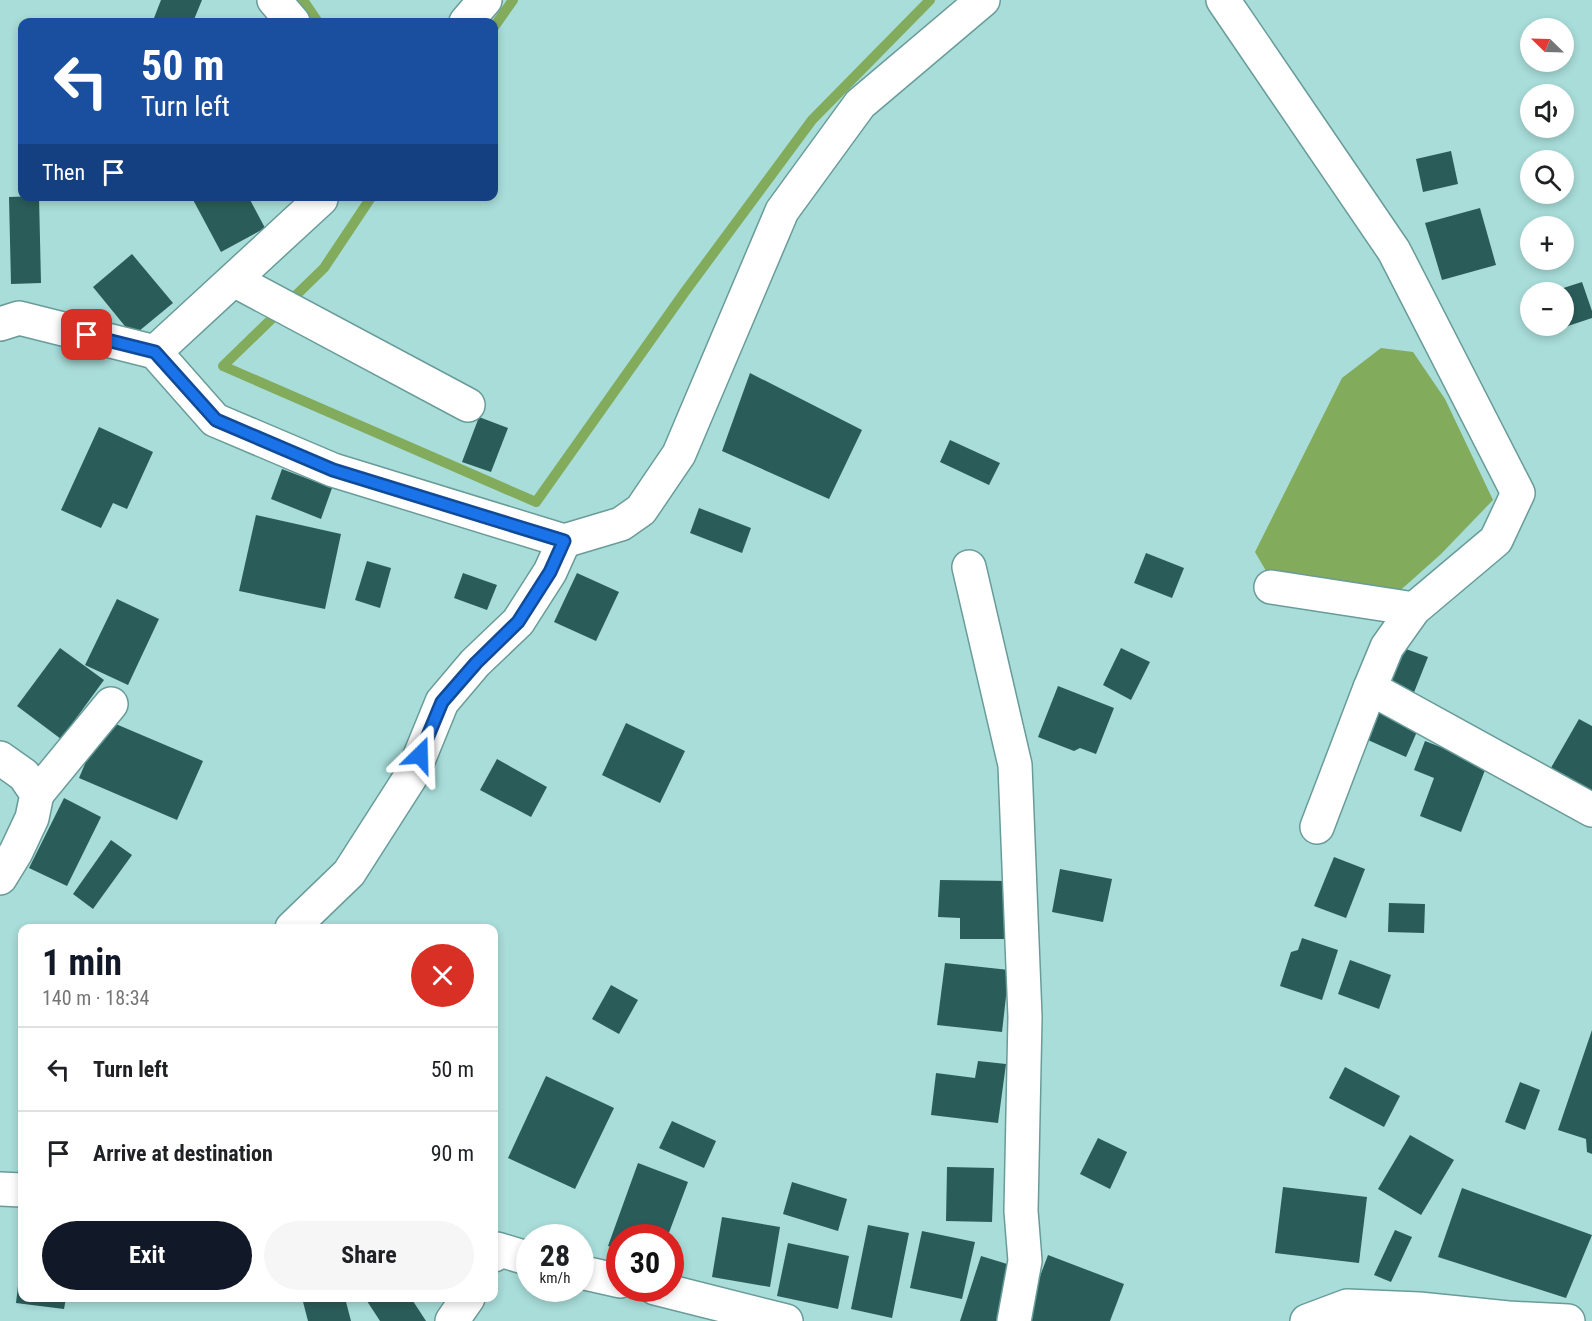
<!DOCTYPE html>
<html lang="en">
<head>
<meta charset="utf-8">
<style>
	body { margin:0; font-family:"Roboto Condensed",sans-serif; background:#f6f6f6; color:#202124; height:100vh; display:flex; flex-direction:column; font-size:22px; white-space:nowrap }
	* { box-sizing:border-box; margin:0 }
	p { font-size:20px; color:#757577 }
	.icon { flex:none; width:33px; height:33px; fill:none; stroke:currentColor; stroke-width:2; stroke-linecap:round; stroke-linejoin:round }
	.map { position:relative; flex:1; overflow:hidden }
	.drawer { position:absolute; left:18px; top:924px; width:480px; height:378px; display:flex; flex-direction:column; background:#fff; border-radius:12px; box-shadow:0 3px 9px #0003 }
	.drawer>* { flex:none }
	.guide { position:absolute; left:18px; top:18px; width:480px; height:183px; border-radius:12px; box-shadow:0 3px 9px #0003; background:#1a4fa0; color:#fff; overflow:hidden }
	.needle { width:39px; rotate:293deg }
	.buttons { position:absolute; left:1520px; top:18px; display:grid; gap:12px }
	.buttons a { display:grid; place-items:center; width:54px; height:54px; border-radius:50%; background:#fff; box-shadow:0 3px 9px #0003; font-size:30px }
	.speed { position:absolute; left:516px; top:1224px; display:flex; gap:12px; font-size:30px; font-weight:700; text-align:center }
	.speed>* { display:grid; place-content:center; width:78px; height:78px; border-radius:50%; background:#fff; box-shadow:0 3px 9px #0003; line-height:1 }
	.speed small { font-size:15px; font-weight:400 }
	.speed .limit { border:9px solid #d22; background:#fff; color:#111 }
	.pin { position:absolute; display:grid; place-items:center; width:51px; height:51px; color:#fff; margin:-26px; border-radius:12px; box-shadow:0 3px 9px #0006 }
	.me { position:absolute; width:66px; margin:-33px; rotate:22deg; stroke-linejoin:round; filter:drop-shadow(0 0 4px #0008) }
	.turn { display:flex; align-items:center; gap:21px; height:126px; padding:0 24px; font-size:27px }
	.turn .icon { width:78px; height:78px; stroke-width:2.5 }
	.turn b { display:block; font-size:42px; line-height:51px }
	.then { display:flex; align-items:center; height:57px; padding:0 24px; background:#0003; gap:12px; font-size:22px }
	.round { display:grid; place-items:center; flex:none; width:63px; height:63px; border-radius:32px; background:#f6f6f6 }
	.head { display:flex; align-items:center; justify-content:space-between; height:102px; padding:0 24px }
	h1 { font-size:36px; font-weight:700; line-height:45px; color:#111827 }
	.action { display:flex; gap:12px; margin-top:auto; padding:12px 24px }
	.action a { flex:1; height:69px; border-radius:36px; background:#111827; color:#fff; font-size:24px; font-weight:700; line-height:69px; text-align:center }
	.action a+a { background:#f6f6f6; color:#202124 }
	ul { padding:0; list-style:none }
	li { display:flex; align-items:center; gap:18px; height:84px; padding:0 24px; border-top:2px solid #e0e0e0 }
	li div { flex:1 }
	li b { display:block; font-size:22px }
	li em { font-style:normal }
	.map>svg:first-child { display:block }
	.water { fill:#82ab5c }
	.lines { fill:none; stroke-linecap:round; stroke-linejoin:round }
	.stream { stroke:#82ab5c; stroke-width:10 }
	.building { fill:#2a5d5a }
	.minor-casing { stroke:#699c99; stroke-width:36 }
	.major-casing { stroke:#699c99; stroke-width:36 }
	.minor { stroke:#fff; stroke-width:33 }
	.major { stroke:#fff; stroke-width:33 }
	.route-casing { stroke:#114b97; stroke-width:15 }
	.route { stroke:#1a73e8; stroke-width:10 }
</style>
</head>
<body>
<div class="map">
<svg width="1592" height="1321" viewBox="0 0 1592 1321">
	<rect width="100%" height="100%" fill="#a8ddd9"/>
	<path class="water" d="M1381,348l32,4 32,47 48,101 -52,54 -65,58 -107,-36 -14,-24 87,-174z"/>
	<g class="lines">
		<g class="stream">
			<path d="M303,0l15,22"/>
			<path d="M494,27l19,-27"/>
			<path d="M372,196l-48,72 -101,98 313,136 148,-209 128,-173 118,-120"/>
		</g>
	</g>
	<g class="building">
		<path d="M161,0h41l-9,22h-28l-11,-4z"/>
		<path d="M1451,151l7,33 -35,8 -7,-33z"/>
		<path d="M39,196l2,87 -30,1 -2,-87z"/>
		<path d="M191,196h57l17,32 -44,24z"/>
		<path d="M1480,208l16,57 -54,15 -17,-57z"/>
		<path d="M132,254l41,49 -40,33 -40,-49z"/>
		<path d="M1582,282l10,29v7l-51,17 -3,-9h25v-34h-12z"/>
		<path d="M750,373l112,57 -33,69 -107,-48z"/>
		<path d="M479,417l29,11 -17,44 -29,-10z"/>
		<path d="M99,427l54,25 -26,57 -14,-6 -12,25 -40,-18z"/>
		<path d="M950,440l50,23 -11,22 -49,-23z"/>
		<path d="M282,469l50,19 -11,31 -50,-20z"/>
		<path d="M699,508l52,20 -9,25 -52,-20z"/>
		<path d="M256,515l85,19 -16,75 -86,-18z"/>
		<path d="M1146,553l38,15 -12,30 -38,-15z"/>
		<path d="M367,561l24,7 -11,40 -25,-8z"/>
		<path d="M463,573l34,12 -10,25 -33,-12z"/>
		<path d="M577,573l42,19 -23,49 -42,-19z"/>
		<path d="M117,599l42,20 -31,66 -43,-20z"/>
		<path d="M1395,645l33,12 -17,43 -32,-12z"/>
		<path d="M60,648l44,32 -43,59 -44,-33z"/>
		<path d="M1121,648l29,14 -19,38 -28,-15z"/>
		<path d="M1058,686l56,22 -18,46 -16,-6 -6,3 -36,-14z"/>
		<path d="M1374,699l48,21 -16,37 -47,-21z"/>
		<path d="M104,719l99,42 -26,59 -98,-42z"/>
		<path d="M1579,719l13,7v74l-44,-27z"/>
		<path d="M626,723l59,28 -25,52 -58,-28z"/>
		<path d="M1425,741l62,24 -26,67 -41,-16 14,-38 -20,-8z"/>
		<path d="M497,759l50,28 -16,30 -51,-27z"/>
		<path d="M64,798l37,19 -34,69 -38,-18z"/>
		<path d="M111,840l21,15 -39,54 -20,-15z"/>
		<path d="M1334,857l31,12 -19,49 -32,-12z"/>
		<path d="M1060,869l52,10 -9,43 -51,-10z"/>
		<path d="M940,880l68,1 -1,58h-47v-21l-22,-1z"/>
		<path d="M1389,903l36,1 -1,29 -36,-1z"/>
		<path d="M1302,938l36,12 -16,50 -42,-14 11,-34 7,-2z"/>
		<path d="M1350,960l41,15 -12,34 -41,-15z"/>
		<path d="M945,963l64,7 -7,62 -65,-7z"/>
		<path d="M611,985l27,15 -19,34 -27,-15z"/>
		<path d="M1592,1030v124l-5,-2 -1,-13 -28,-9z"/>
		<path d="M978,1061l28,3 -8,59 -67,-8 5,-42 39,5z"/>
		<path d="M1345,1067l55,29 -16,31 -55,-29z"/>
		<path d="M546,1076l68,32 -39,81 -67,-31z"/>
		<path d="M1520,1082l20,8 -15,40 -20,-8z"/>
		<path d="M672,1121l44,20 -12,27 -45,-20z"/>
		<path d="M1410,1135l44,25 -33,55 -43,-26z"/>
		<path d="M1098,1138l29,14 -17,37 -30,-15z"/>
		<path d="M638,1163l50,19 -21,56h-47v12l-12,-4z"/>
		<path d="M947,1167l47,1 -2,54 -46,-1z"/>
		<path d="M792,1182l55,17 -9,32 -55,-17z"/>
		<path d="M1283,1187l84,10 -8,66 -84,-10z"/>
		<path d="M1462,1188l130,47 -26,63 -128,-41z"/>
		<path d="M722,1217l58,10 -10,60 -58,-10z"/>
		<path d="M868,1225l41,8 -17,85 -41,-9z"/>
		<path d="M1395,1230l17,7 -21,45 -17,-7z"/>
		<path d="M922,1231l53,11 -13,57 -52,-11z"/>
		<path d="M788,1243l61,13 -11,53 -61,-13z"/>
		<path d="M1048,1255l76,29 -14,37h-87z"/>
		<path d="M981,1256l36,11 -17,54h-40z"/>
		<path d="M21,1260h1v38h44l-2,11 -48,-6z"/>
		<path d="M302,1298h43l6,23h-43z"/>
		<path d="M365,1298h46l15,23h-46z"/>
	</g>
	<g class="lines">
		<defs>
			<g id="minor">
				<path d="M274,0l19,22"/>
				<path d="M1223,0l171,251 124,242 -22,47 -82,69 -27,38 -17,41 -53,139"/>
				<path d="M466,22l19,-22"/>
				<path d="M234,280l234,125"/>
				<path d="M0,324l19,-6 136,34 60,68 118,50 231,71 57,-17 20,-14 38,-56 103,-243 78,-107 123,-104"/>
				<path d="M155,352l166,-153v-3"/>
				<path d="M969,567l46,198 10,252 -4,194 4,50 -11,60"/>
				<path d="M1271,587l143,22"/>
				<path d="M1370,688l222,122"/>
				<path d="M0,758l24,17 13,19 -5,24 -16,34 -16,26"/>
				<path d="M37,794l74,-90"/>
				<path d="M292,928l57,-55 64,-100 29,-71 33,-39 43,-41 32,-50 14,-31"/>
				<path d="M0,1189l22,1"/>
			</g>
			<g id="major">
				<path d="M494,1255l3,-6 33,10"/>
				<path d="M580,1272l40,9"/>
				<path d="M655,1288l131,33"/>
				<path d="M452,1321l16,-23"/>
				<path d="M1307,1321l40,-15 72,3 89,9 60,3"/>
			</g>
		</defs>
		<use href="#minor" class="minor-casing"/>
		<use href="#major" class="major-casing"/>
		<use href="#minor" class="minor"/>
		<use href="#major" class="major"/>
	</g>
	<g class="lines">
		<defs>
			<path id="route" d="M87,335l68,17 61,68 117,50 231,71 -14,31 -32,50 -42,41 -34,39 -22,53"/>
		</defs>
		<use href="#route" class="route-casing"/>
		<use href="#route" class="route"/>
	</g>
</svg>
<div class="buttons">
<a><svg class="needle" viewBox="-14 -14 28 28"><path d="M0-13l5 13h-10z" fill="#e53935"/><path d="M0 13l5-13h-10z" fill="#757577"/></svg></a>
<a><svg class="icon" aria-label="sound" viewBox="0 0 24 24"><path d="M4 9h4l5-4v14l-5-4H4zM17 9q2 3 0 6"/></svg></a>
<a><svg class="icon" aria-label="search" viewBox="0 0 24 24"><circle cx="10" cy="10" r="6"/><path d="M15 15l6 6"/></svg></a>
<a>+</a>
<a>−</a>
</div>
<div class="speed"><div>28<small>km/h</small></div><div class="limit">30</div></div>
<div class="pin" style="left:87px;top:335px;background:#d93025"><svg class="icon" aria-label="arrive" viewBox="0 0 24 24"><path d="M6 21V4h12l-3 4 3 4H6"/></svg></div>
<svg class="me" style="left:420px;top:755px" viewBox="-20 -20 40 40"><path d="M0-17L14 15 0 8-14 15z" fill="#1a73e8" stroke="#fff" stroke-width="4"/></svg>
<div class="guide">
<div class="turn"><svg class="icon" aria-label="left" viewBox="0 0 24 24"><path d="M17 20v-9H6M10 6l-5 5 5 5"/></svg><div><b>50 m</b>Turn left</div></div>
<div class="then">Then<svg class="icon" aria-label="arrive" viewBox="0 0 24 24"><path d="M6 21V4h12l-3 4 3 4H6"/></svg></div>
</div>
<section class="drawer">
<div class="head"><div><h1>1 min</h1><p>140 m · 18:34</p></div><a class="round" style="background:#d93025;color:#fff"><svg class="icon" aria-label="close" viewBox="0 0 24 24"><path d="M6 6l12 12M18 6L6 18"/></svg></a></div>
<ul>
<li><svg class="icon" aria-label="left" viewBox="0 0 24 24"><path d="M17 20v-9H6M10 6l-5 5 5 5"/></svg><div><b>Turn left</b></div><em>50 m</em></li>
<li><svg class="icon" aria-label="arrive" viewBox="0 0 24 24"><path d="M6 21V4h12l-3 4 3 4H6"/></svg><div><b>Arrive at destination</b></div><em>90 m</em></li>
</ul>
<div class="action"><a>Exit</a><a>Share</a></div>
</section>
</div>
</body>
</html>
